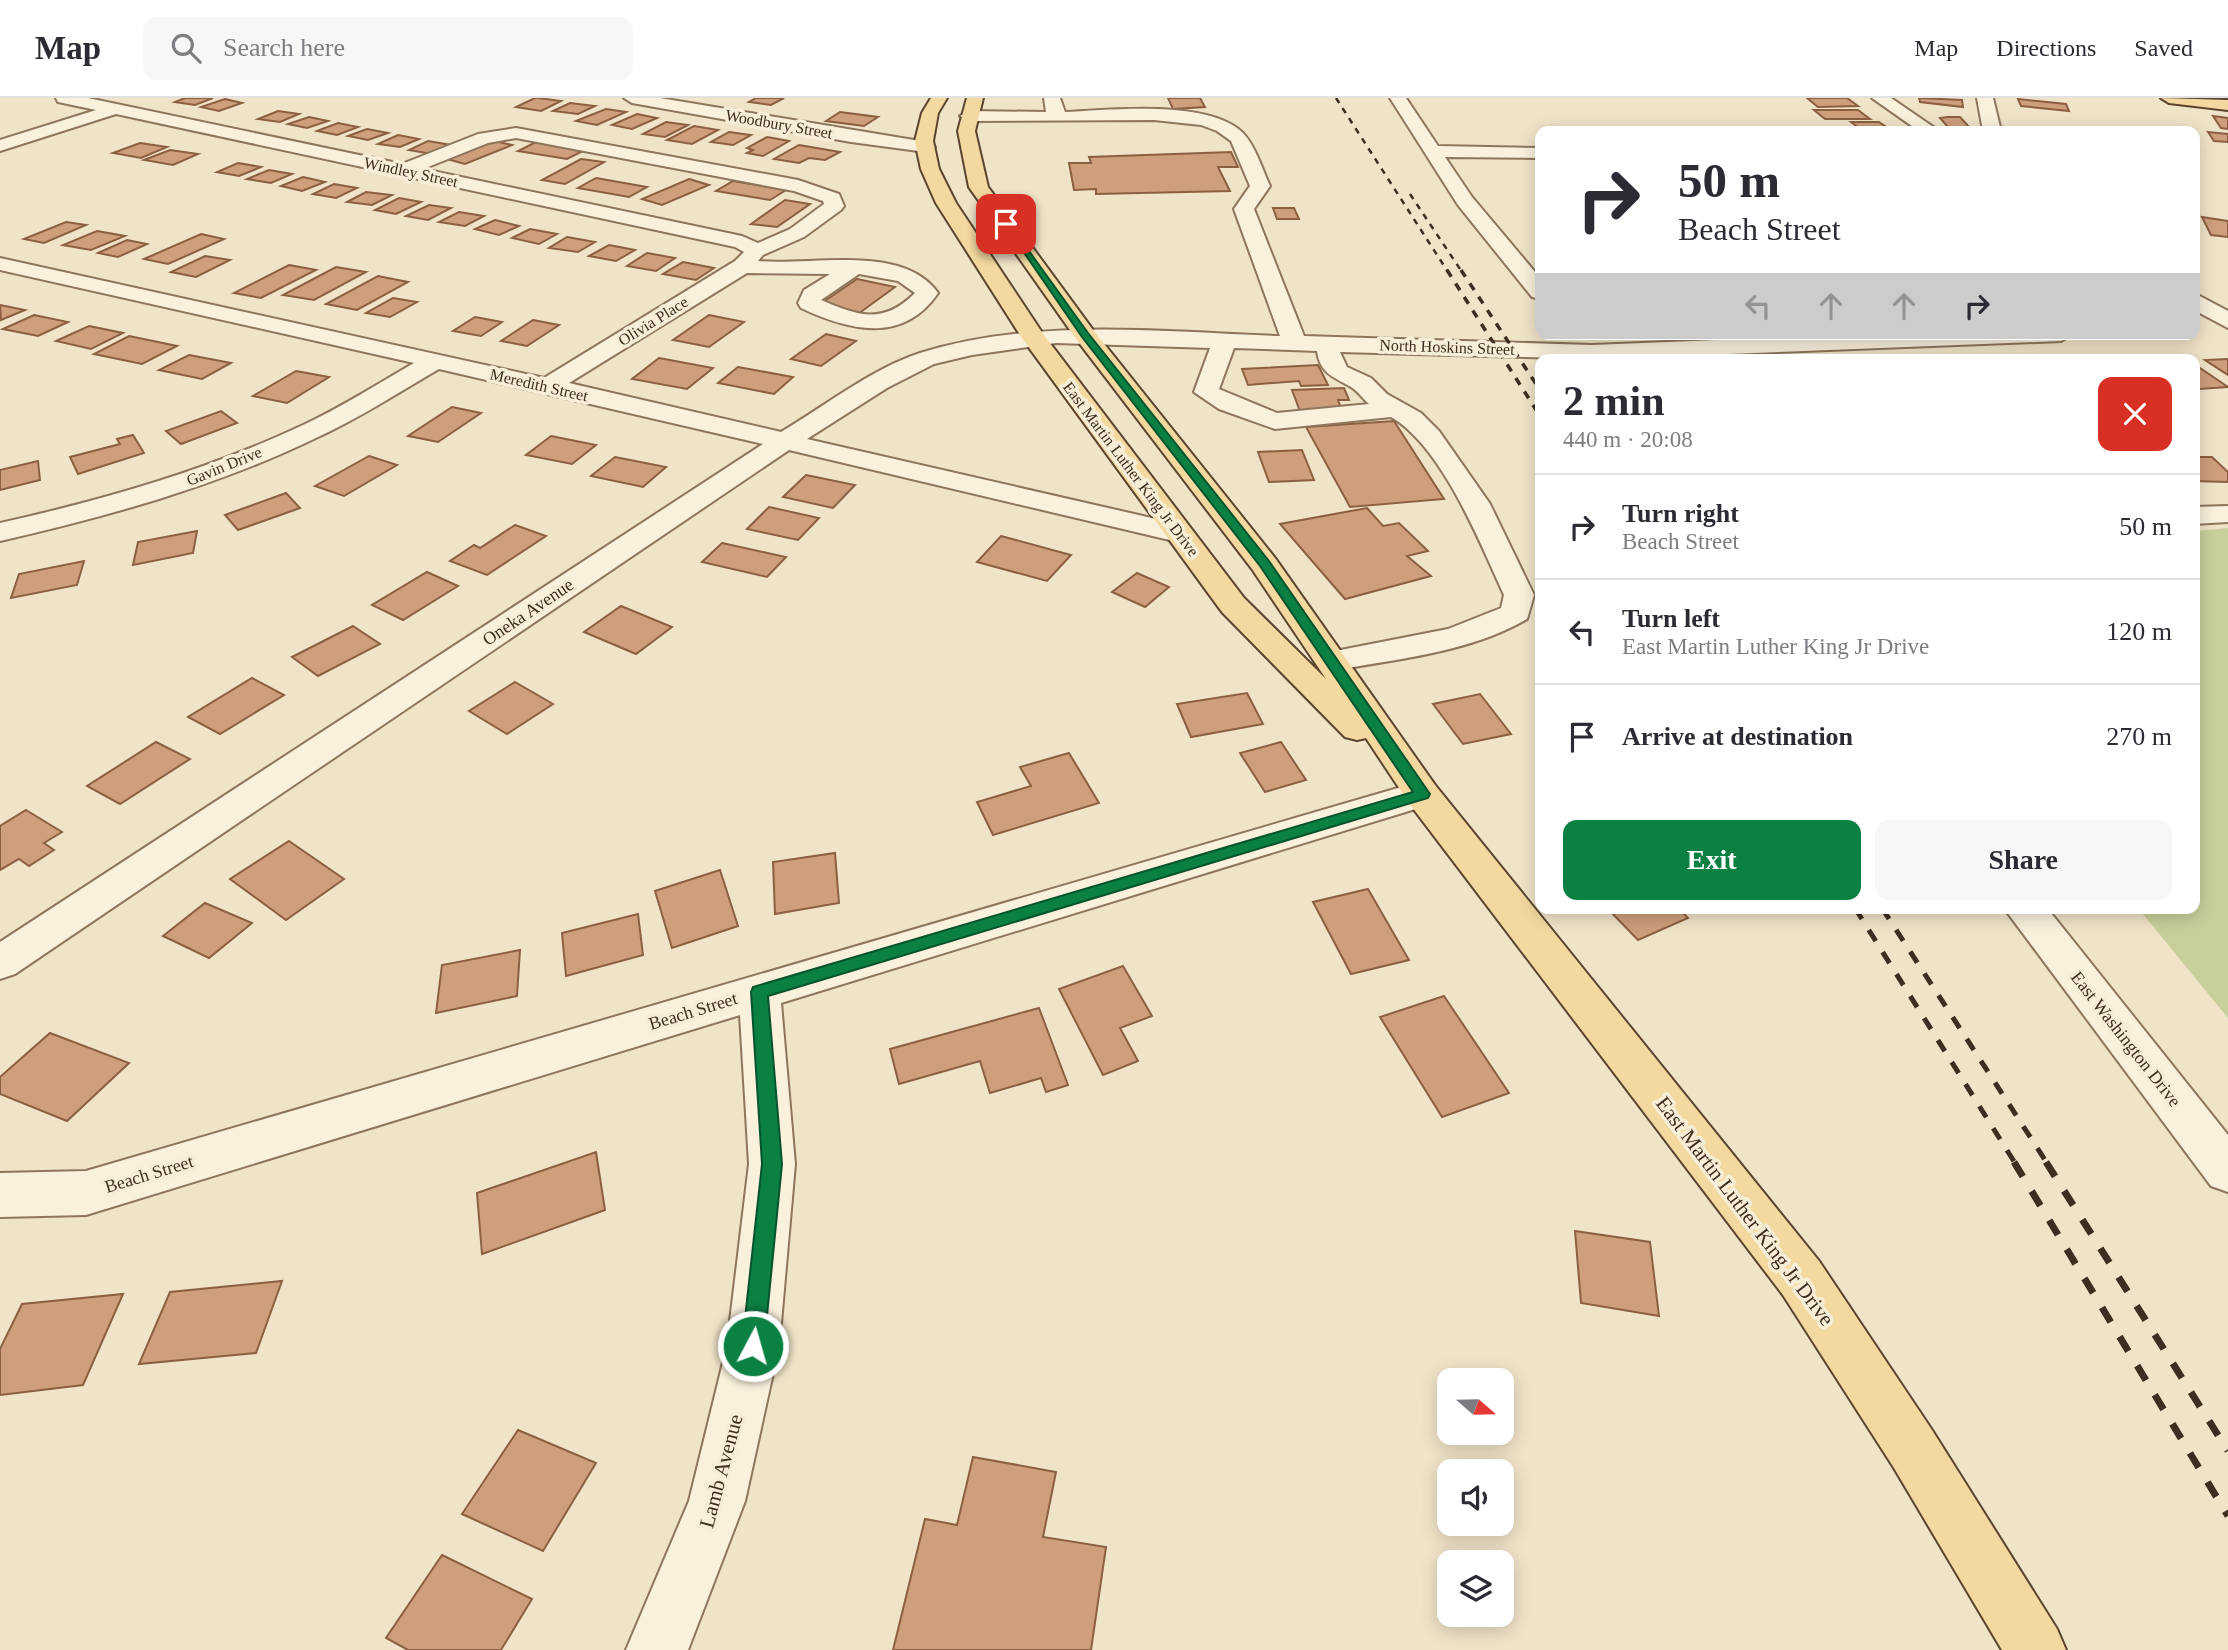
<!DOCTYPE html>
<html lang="en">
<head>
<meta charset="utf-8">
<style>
	body { margin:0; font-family:Georgia,serif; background:#f7f7f7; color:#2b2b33; height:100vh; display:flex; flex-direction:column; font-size:26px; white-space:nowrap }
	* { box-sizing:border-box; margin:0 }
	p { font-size:23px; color:#7c7c81 }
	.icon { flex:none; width:38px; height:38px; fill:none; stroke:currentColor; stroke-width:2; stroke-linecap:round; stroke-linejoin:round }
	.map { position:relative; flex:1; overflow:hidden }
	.details { position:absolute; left:1535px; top:256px; width:665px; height:560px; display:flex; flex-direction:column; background:#fff; border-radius:14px; box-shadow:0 4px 18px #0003 }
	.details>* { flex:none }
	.banner { position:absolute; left:1535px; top:28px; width:665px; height:214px; border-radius:14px; box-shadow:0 4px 18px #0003; background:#fff; color:#2b2b33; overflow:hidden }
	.needle { width:46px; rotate:110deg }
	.tools { position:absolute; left:1437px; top:1270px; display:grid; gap:14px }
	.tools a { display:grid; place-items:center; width:77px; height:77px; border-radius:14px; background:#fff; box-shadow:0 4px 18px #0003; font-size:35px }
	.pin { position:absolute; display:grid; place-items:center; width:60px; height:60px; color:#fff; margin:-30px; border-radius:14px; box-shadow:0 4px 10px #0006 }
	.me { position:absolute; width:77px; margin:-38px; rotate:6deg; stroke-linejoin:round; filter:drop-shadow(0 0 5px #0008) }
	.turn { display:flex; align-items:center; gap:24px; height:147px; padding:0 28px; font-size:32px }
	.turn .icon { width:91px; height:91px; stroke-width:2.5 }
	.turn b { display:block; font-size:49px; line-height:60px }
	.lanes { display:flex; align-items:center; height:66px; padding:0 28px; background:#0003; justify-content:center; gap:35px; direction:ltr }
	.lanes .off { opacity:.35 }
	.round { display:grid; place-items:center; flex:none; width:74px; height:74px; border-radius:14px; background:#f7f7f7 }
	.summary { display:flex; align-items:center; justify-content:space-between; height:119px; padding:0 28px }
	h1 { font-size:42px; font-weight:800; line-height:52px }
	.primary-button { display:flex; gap:14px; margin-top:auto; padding:14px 28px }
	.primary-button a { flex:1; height:80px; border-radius:14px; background:#0b8043; color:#fff; font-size:28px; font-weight:800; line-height:80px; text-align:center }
	.primary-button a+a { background:#f7f7f7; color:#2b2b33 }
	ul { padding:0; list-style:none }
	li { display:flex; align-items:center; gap:21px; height:105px; padding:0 28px; border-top:2px solid #e1e1e2 }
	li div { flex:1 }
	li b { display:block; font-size:26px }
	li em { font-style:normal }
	header { display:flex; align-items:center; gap:42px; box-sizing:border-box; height:98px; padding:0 35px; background:#fff; border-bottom:2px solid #e1e1e2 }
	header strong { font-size:33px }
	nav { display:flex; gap:38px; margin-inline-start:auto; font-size:24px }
	.search { width:490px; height:63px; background:#f7f7f7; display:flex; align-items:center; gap:18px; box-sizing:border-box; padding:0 24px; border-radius:14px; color:#7c7c81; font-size:26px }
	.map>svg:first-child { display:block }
	.green { fill:#c9cf9b }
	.building { fill:#cf9f7d; stroke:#8d5f41; stroke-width:2 }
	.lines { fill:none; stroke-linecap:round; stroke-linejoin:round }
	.minor-casing { stroke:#8d765c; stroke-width:4 }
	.major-casing { stroke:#5b4430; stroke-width:4 }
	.minor { fill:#faf1dc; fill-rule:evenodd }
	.major { fill:#f3d9a0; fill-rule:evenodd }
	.rail-far3 { stroke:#3d2e20; stroke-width:2.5; stroke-dasharray:6 6; stroke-linecap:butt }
	.rail-far2 { stroke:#3d2e20; stroke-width:3.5; stroke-dasharray:8 8; stroke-linecap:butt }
	.rail-far1 { stroke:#3d2e20; stroke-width:5; stroke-dasharray:13 13; stroke-linecap:butt }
	.rail { stroke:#3d2e20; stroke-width:7; stroke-dasharray:17 17; stroke-linecap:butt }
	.route { fill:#0b8043; stroke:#07532c; stroke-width:2 }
	.labels { text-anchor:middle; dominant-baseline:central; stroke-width:7; stroke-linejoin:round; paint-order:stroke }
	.far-street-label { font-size:16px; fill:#3d2e20; stroke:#f7eed8 }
	.street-label { font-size:18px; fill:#3d2e20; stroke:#f7eed8 }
	.near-street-label { font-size:21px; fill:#3d2e20; stroke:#f7eed8 }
</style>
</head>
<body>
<header>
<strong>Map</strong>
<div class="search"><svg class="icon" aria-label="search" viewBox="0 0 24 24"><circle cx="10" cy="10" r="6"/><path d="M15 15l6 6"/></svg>Search here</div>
<nav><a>Map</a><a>Directions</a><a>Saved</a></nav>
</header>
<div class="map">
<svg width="2228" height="1552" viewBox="0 0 2228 1552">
	<rect width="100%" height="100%" fill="#f0e4c8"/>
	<path class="green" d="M2228,430v490l-90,-110h56l1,-377z"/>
	<g class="building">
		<path d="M185,0h28l-18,7 -20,-3z"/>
		<path d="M535,0h3l23,3 -20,10 -25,-4z"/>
		<path d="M756,0h28l-13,7 -22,-3z"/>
		<path d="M1168,0h32l5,9 -32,2z"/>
		<path d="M1807,0h40l11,8 -40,1z"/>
		<path d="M1919,0l43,2 1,7 -43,-5z"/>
		<path d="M225,1l17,4 -23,8 -18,-4z"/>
		<path d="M2018,1l48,5 3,7 -48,-5z"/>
		<path d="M570,5l25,3 -17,8 -25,-3z"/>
		<path d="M606,11l20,3 -29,13 -21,-4z"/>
		<path d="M1814,12h44l12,9h-45z"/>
		<path d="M278,13l21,3 -19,8 -22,-3z"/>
		<path d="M840,14l38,5 -14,9 -38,-5z"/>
		<path d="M637,16l20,4 -25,11 -20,-4z"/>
		<path d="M2213,18l15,2v11l-7,-1z"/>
		<path d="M309,19l19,4 -21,7 -19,-4z"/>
		<path d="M1948,19h12l10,11 -22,-1 -8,-9z"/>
		<path d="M666,24l22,3 -23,12 -22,-3z"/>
		<path d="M1851,24h28l13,9h-29z"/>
		<path d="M338,25l20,4 -21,8 -20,-4z"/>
		<path d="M694,28l24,4 -26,14 -25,-4z"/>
		<path d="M367,31l21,4 -20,7 -20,-4z"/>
		<path d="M729,34l22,3 -18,10 -22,-3z"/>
		<path d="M2208,34l20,2v8l-14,-1z"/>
		<path d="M398,37l21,4 -19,8 -22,-3z"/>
		<path d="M767,39l22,4 -26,15 -16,-3 6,-3 -6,-2z"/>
		<path d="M428,43l23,4 -19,9 -23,-4z"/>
		<path d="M494,43l18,4 -47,19 -18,-5z"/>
		<path d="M536,44l49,8 -18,9 -49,-8z"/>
		<path d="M140,45l27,4 -26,11 -28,-5z"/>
		<path d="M799,47l41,7 -15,8 -16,-2 -10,5 -25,-4z"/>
		<path d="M170,52l28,4 -25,11 -29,-5z"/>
		<path d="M1231,54l7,15h-20l12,24 -134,3v-5l-22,1 -5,-27h22l-2,-6z"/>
		<path d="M581,61l23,3 -39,22 -23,-4z"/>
		<path d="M238,65l23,4 -22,9 -22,-4z"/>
		<path d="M269,72l23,4 -21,9 -24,-4z"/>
		<path d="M303,79l22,5 -23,9 -21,-5z"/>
		<path d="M596,80l51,9 -18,10 -51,-9z"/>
		<path d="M689,81l20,6 -47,20 -20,-6z"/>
		<path d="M733,83l53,9 -16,10 -54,-9z"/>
		<path d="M334,86l23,4 -21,10 -23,-4z"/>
		<path d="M366,94l26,3 -20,10 -25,-3z"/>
		<path d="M399,100l22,4 -25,12 -21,-4z"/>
		<path d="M785,102l25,4 -33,23 -26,-3z"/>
		<path d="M429,107l22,3 -23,12 -22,-4z"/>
		<path d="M1273,110h21l5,11h-22z"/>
		<path d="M459,114l25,4 -19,10 -26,-4z"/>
		<path d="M2202,119l26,4v16l-17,-2z"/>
		<path d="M495,122l24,6 -20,9 -24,-6z"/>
		<path d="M66,124l20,3 -42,18 -20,-4z"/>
		<path d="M530,131l27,5 -18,10 -27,-6z"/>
		<path d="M97,133l28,5 -34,14 -28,-5z"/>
		<path d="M201,136l23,5 -56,25 -24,-5z"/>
		<path d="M567,139l28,5 -17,10 -29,-4z"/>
		<path d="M127,142l20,4 -29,13 -20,-4z"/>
		<path d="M609,147l26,5 -19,11 -27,-5z"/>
		<path d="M647,155l28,5 -19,13 -29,-5z"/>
		<path d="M205,158l25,4 -34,17 -25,-5z"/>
		<path d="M683,164l31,6 -18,12 -33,-6z"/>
		<path d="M289,167l27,5 -55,28 -27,-5z"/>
		<path d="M336,169l30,5 -52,28 -31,-5z"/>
		<path d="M378,178l30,6 -51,28 -31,-6z"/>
		<path d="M857,181l38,8 -37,27 -39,-9z"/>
		<path d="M393,200l24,4 -27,15 -24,-4z"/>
		<path d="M0,207l25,5 -24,10z"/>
		<path d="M34,217l34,7 -30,14 -35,-7z"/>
		<path d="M709,217l35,7 -35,25 -36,-7z"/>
		<path d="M475,219l27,5 -21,14 -28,-5z"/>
		<path d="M533,222l26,5 -32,21 -26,-5z"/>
		<path d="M89,228l34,7 -32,16 -35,-8z"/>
		<path d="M826,236l30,7 -35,25 -30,-7z"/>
		<path d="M129,238l48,10 -35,18 -48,-10z"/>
		<path d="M189,257l42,8 -29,16 -43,-9z"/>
		<path d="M659,260l54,10 -26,21 -55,-10z"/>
		<path d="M2228,261v16l-23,-15z"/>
		<path d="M2194,266l34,23 -29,2 -5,-3z"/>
		<path d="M1318,267l10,20 -27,1 -2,-5 -51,4 -6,-16z"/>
		<path d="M738,269l55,10 -19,17 -56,-11z"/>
		<path d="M296,273l33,6 -42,26 -34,-7z"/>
		<path d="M1344,290l5,12h-11l5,13 -42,1 -9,-24z"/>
		<path d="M452,309l29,6 -43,29 -30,-6z"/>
		<path d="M221,313l16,12 -56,21 -15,-13z"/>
		<path d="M1394,323l50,78 -94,8 -44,-80z"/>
		<path d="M133,337l11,18 -66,21 -8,-17 50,-13 -3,-5z"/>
		<path d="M551,338l45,9 -24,19 -46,-9z"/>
		<path d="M1302,352l12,30 -45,2 -11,-30z"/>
		<path d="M369,358l28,9 -53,31 -29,-10z"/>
		<path d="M615,359l51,10 -23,20 -52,-11z"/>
		<path d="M2194,359h18l16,15v10l-34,-1z"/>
		<path d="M38,363l2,19 -40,10v-20z"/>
		<path d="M806,377l49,10 -22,23 -50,-11z"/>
		<path d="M286,395l14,15 -62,22 -13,-15z"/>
		<path d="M769,409l50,11 -21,22 -51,-11z"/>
		<path d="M1367,410l16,18 16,-3 29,28 -21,5 24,20 -86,23 -65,-75z"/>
		<path d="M515,427l31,11 -59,39 -37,-14 24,-16 6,3z"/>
		<path d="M197,433l-4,22 -60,12 5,-23z"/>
		<path d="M1001,438l70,19 -24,26 -70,-19z"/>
		<path d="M722,445l64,14 -19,20 -65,-15z"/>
		<path d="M84,463l-7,24 -66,13 8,-24z"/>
		<path d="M427,474l31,14 -55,34 -31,-15z"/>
		<path d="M1137,475l32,14 -24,20 -33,-15z"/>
		<path d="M621,508l51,21 -36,27 -52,-22z"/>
		<path d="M353,528l27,18 -62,32 -26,-19z"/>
		<path d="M252,580l32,17 -64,39 -32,-17z"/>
		<path d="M515,584l38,22 -46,30 -38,-23z"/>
		<path d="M1247,595l16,31 -72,13 -14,-33z"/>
		<path d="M1480,596l31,40 -48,10 -30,-40z"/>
		<path d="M156,644l34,17 -70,45 -33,-18z"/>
		<path d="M1281,644l25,38 -41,12 -25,-39z"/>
		<path d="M1069,655l30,50 -106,32 -16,-33 54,-16 -11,-19z"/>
		<path d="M26,712l36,22 -18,11 10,7 -25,16 -10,-7 -19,11v-44z"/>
		<path d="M289,743l55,38 -58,41 -56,-41z"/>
		<path d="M835,755l4,50 -64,11 -2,-52z"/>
		<path d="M720,772l18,56 -66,22 -17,-57z"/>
		<path d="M1368,791l41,71 -58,14 -38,-72z"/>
		<path d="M205,805l47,20 -43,35 -46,-22z"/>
		<path d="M1607,810h71l10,10 -50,22z"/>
		<path d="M638,816l5,41 -77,21 -4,-43z"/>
		<path d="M520,852l-3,46 -81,17 6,-48z"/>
		<path d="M1123,868l29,50 -32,12 18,33 -35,14 -44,-86z"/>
		<path d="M1444,898l65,97 -67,24 -62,-100z"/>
		<path d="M1039,910l29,77 -22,7 -5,-14 -51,15 -10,-32 -81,23 -9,-35z"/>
		<path d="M50,935l79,30 -62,58 -67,-27v-17z"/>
		<path d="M596,1054l9,58 -123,44 -5,-61z"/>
		<path d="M1575,1133l75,11 9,74 -78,-13z"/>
		<path d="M282,1183l-26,72 -117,11 31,-72z"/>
		<path d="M123,1196l-40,91 -83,10v-46l22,-45z"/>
		<path d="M518,1332l78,33 -53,88 -81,-37z"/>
		<path d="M973,1359l83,15 -13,65 63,10 -15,103h-198l32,-131 32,6z"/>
		<path d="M442,1457l90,44 -31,51h-93l-22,-12z"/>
	</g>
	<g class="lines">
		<defs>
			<g id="minor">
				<path d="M56,0h32l314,66 76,-30 38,-6 282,52 41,14 5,12 -3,4 -37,27 -41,18 -5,6c53,5 145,-18 180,32 -35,51 -88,38 -137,15l-3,-5 6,-13 26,-16 -83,-1 -178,110 212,49c44,-26 90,-63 139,-79 116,-36 241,-21 360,-17l-46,-127 16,-23 -19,-45 -14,-10 -16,-6 -47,-5 -185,1 -9,-5 9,-5 77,1 -2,-14h16l5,14c45,-2 144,-13 178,21 13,14 19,36 27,53l-16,23 50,127 288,9 279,-11h201l-11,7 -459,18 -262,-7 7,15 24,11 16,16 34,19 18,18 51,73 44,91 -7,24c-58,34 -131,40 -196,52l-11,-3 -5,-7 5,-7 128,-25 53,-21 3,-13c-24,-52 -62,-149 -113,-178l-116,12 -56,-20 -25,-17 16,-44 -154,-5 -84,12 -38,9 -47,24 -80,51 371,85 10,3 4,6 -4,6 -10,3 -389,-92 -774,524 -15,5v-37l763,-498 -324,-75c-40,23 -79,49 -121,68 -101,49 -209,79 -318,104v-18c103,-23 205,-52 301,-97 39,-18 75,-41 113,-63l-414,-93v-12l544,120 191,-117 9,-9 -9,-5 -619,-133 -116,37v-11l96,-30 -38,-8zM516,40l278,53 29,10 1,3 -34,25 -32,14 -16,-7 -319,-67 65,-26zM859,176l39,7 17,12c-32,32 -56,23 -94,7zM1234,250l83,3c3,23 17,26 34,36 7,4 12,12 18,17l-92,9 -58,-24z"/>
				<path d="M624,0h36l266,44 9,5 -9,5 -75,-10 -219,-39z"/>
				<path d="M1390,0h16l32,48 102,2v10l-95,-1 27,40 68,81v21l-8,-2 -74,-92z"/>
				<path d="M1872,0h19l48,33h-20z"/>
				<path d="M1977,0h16l8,33h-18z"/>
				<path d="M2194,195l34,18v17l-34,-18z"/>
				<path d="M2228,408v16l-34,2v-17z"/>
				<path d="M1422,683l13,4 5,9 -5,9 -654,200 14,161 -16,182 -34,155 -57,149h-62l63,-149 38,-155 22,-182 -9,-149 -654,200 -86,2v-44l86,-2z"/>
				<path d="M2004,810h43l181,227v57l-17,-6z"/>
			</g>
			<g id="major">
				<path d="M931,0h16l-9,15 -5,28 6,28 17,34 87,131 201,264 82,81 -74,-110 -175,-229 -108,-153 -11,-56 9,-33h16l-8,33 13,56 105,143 182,228 160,227 384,476 113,169 125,199 9,21h-64l-108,-182 -111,-173 -374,-492 -43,-65 -9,2 -12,-3 -123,-125 -200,-274 -86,-135 -15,-34 -6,-28 7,-28z"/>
				<path d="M2161,0l67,2v10l-59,-7z"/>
			</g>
		</defs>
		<use href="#minor" class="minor-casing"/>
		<use href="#major" class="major-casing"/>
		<use href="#minor" class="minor"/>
		<use href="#major" class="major"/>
		<g class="rail-far3">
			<path d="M1336,0l112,174"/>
			<path d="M1410,96l52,78"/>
		</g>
		<g class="rail-far2">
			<path d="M1447,172l93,146"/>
			<path d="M1461,172l79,120"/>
		</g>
		<g class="rail-far1">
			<path d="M1855,810l160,255"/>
			<path d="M1882,810l165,255"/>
		</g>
		<g class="rail">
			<path d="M2014,1064l214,354"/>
			<path d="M2046,1064l182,289"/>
		</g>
	</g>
	<path class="route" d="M1003,124h5l80,111 181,228 161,233 -2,4 -660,198 14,168 -18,182 -4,8 -7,3 -8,-3 -3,-8 20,-182 -11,-172 2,-5 660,-195 -153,-226 -178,-229z"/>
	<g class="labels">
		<g class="far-street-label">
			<text transform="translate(779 26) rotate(10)">Woodbury Street</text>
			<text transform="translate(411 74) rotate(12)">Windley Street</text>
			<text transform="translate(653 223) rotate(-32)">Olivia Place</text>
			<text transform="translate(1447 249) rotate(2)">North Hoskins Street</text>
			<text transform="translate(539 287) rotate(13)">Meredith Street</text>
			<text transform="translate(224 368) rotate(-22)">Gavin Drive</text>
			<text transform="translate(1131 371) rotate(53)">East Martin Luther King Jr Drive</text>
		</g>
		<g class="street-label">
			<text transform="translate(528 514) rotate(-34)">Oneka Avenue</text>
			<text transform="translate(693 913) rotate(-17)">Beach Street</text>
			<text transform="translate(2126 941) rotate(52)">East Washington Drive</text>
			<text transform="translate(149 1076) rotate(-17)">Beach Street</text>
		</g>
		<g class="near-street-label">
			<text transform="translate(1745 1113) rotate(53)">East Martin Luther King Jr Drive</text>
			<text transform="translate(721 1373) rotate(-75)">Lamb Avenue</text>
		</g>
	</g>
</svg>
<div class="tools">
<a><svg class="needle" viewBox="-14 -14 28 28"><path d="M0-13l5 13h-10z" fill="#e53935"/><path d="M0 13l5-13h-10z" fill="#7c7c81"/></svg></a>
<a><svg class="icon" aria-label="sound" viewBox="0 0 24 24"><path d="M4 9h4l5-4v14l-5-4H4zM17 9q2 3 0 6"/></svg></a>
<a><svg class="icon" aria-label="layers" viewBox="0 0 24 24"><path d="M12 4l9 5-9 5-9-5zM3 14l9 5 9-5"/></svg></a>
</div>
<div class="pin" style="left:1006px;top:126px;background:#d93025"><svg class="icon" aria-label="arrive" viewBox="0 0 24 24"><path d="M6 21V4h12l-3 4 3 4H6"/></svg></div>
<svg class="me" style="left:753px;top:1248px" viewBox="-20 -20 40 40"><circle r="17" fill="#0b8043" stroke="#fff" stroke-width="3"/><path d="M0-11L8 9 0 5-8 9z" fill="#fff"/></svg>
<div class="banner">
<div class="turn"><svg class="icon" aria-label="right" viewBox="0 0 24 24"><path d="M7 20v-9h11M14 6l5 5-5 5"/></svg><div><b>50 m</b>Beach Street</div></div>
<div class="lanes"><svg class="icon off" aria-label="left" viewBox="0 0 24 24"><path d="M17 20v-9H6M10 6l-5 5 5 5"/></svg><svg class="icon off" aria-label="ahead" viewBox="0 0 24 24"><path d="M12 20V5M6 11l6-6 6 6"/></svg><svg class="icon off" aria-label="ahead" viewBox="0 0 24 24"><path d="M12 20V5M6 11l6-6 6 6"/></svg><svg class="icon" aria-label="right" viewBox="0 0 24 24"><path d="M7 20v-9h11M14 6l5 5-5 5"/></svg></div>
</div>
<section class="details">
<div class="summary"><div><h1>2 min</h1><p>440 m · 20:08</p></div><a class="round" style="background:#d93025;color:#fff"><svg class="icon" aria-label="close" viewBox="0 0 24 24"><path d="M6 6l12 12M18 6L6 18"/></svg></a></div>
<ul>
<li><svg class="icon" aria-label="right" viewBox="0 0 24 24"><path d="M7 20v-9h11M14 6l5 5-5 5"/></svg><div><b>Turn right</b><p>Beach Street</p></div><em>50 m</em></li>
<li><svg class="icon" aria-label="left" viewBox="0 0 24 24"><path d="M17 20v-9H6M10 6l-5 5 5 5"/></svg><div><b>Turn left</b><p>East Martin Luther King Jr Drive</p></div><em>120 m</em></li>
<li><svg class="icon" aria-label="arrive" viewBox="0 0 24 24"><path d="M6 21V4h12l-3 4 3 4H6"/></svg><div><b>Arrive at destination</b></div><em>270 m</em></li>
</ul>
<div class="primary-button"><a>Exit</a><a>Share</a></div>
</section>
</div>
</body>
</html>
